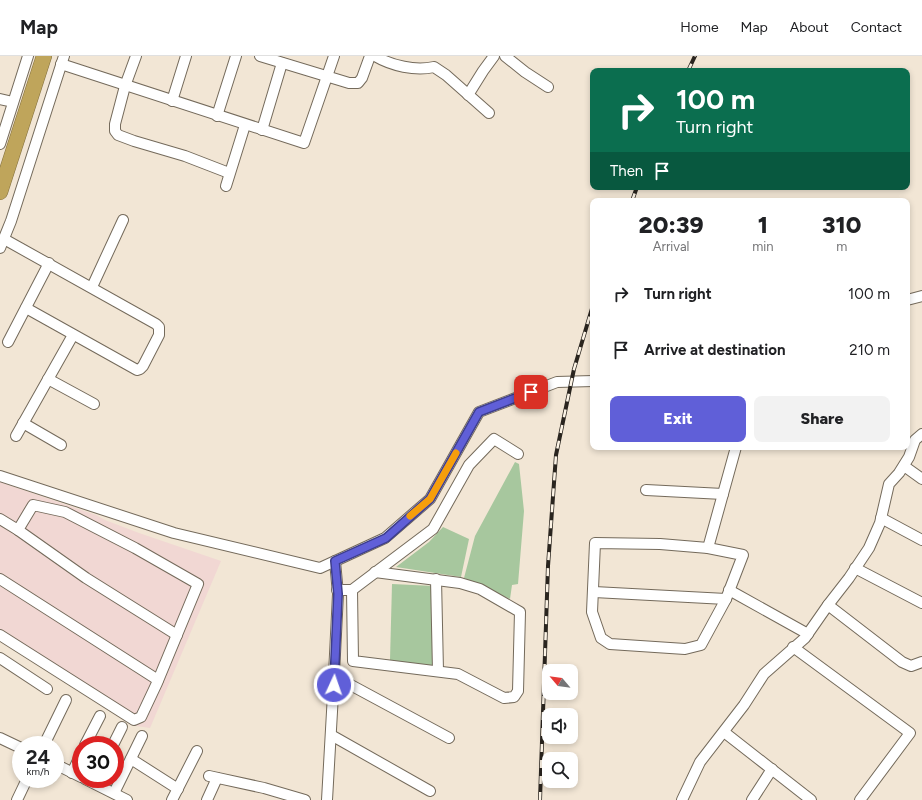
<!DOCTYPE html>
<html lang="en">
<head>
<meta charset="utf-8">
<style>
	body { margin:0; font-family:Figtree,sans-serif; background:#f2f2f2; color:#202124; height:100vh; display:flex; flex-direction:column; font-size:15px; white-space:nowrap }
	* { box-sizing:border-box; margin:0 }
	p { font-size:13px; color:#757577 }
	.icon { flex:none; width:22px; height:22px; fill:none; stroke:currentColor; stroke-width:2; stroke-linecap:round; stroke-linejoin:round }
	.map { position:relative; flex:1; overflow:hidden }
	.side { position:absolute; left:590px; top:142px; width:320px; height:252px; display:flex; flex-direction:column; background:#fff; border-radius:8px; box-shadow:0 2px 6px #0003 }
	.side>* { flex:none }
	.guide { position:absolute; left:590px; top:12px; width:320px; height:122px; border-radius:8px; box-shadow:0 2px 6px #0003; background:#0b6e4f; color:#fff; overflow:hidden }
	.needle { width:26px; rotate:299deg }
	.tools { position:absolute; left:542px; top:608px; display:grid; gap:8px }
	.tools a { display:grid; place-items:center; width:36px; height:36px; border-radius:8px; background:#fff; box-shadow:0 2px 6px #0003; font-size:20px }
	.speed { position:absolute; left:12px; top:680px; display:flex; gap:8px; font-size:20px; font-weight:700; text-align:center }
	.speed>* { display:grid; place-content:center; width:52px; height:52px; border-radius:50%; background:#fff; box-shadow:0 2px 6px #0003; line-height:1 }
	.speed small { font-size:10px; font-weight:400 }
	.speed .limit { border:6px solid #d22; background:#fff; color:#111 }
	.pin { position:absolute; display:grid; place-items:center; width:34px; height:34px; color:#fff; margin:-17px; border-radius:8px; box-shadow:0 2px 6px #0006 }
	.me { position:absolute; width:44px; margin:-22px; rotate:3deg; stroke-linejoin:round; filter:drop-shadow(0 0 3px #0008) }
	.turn { display:flex; align-items:center; gap:14px; height:84px; padding:0 20px; font-size:18px }
	.turn .icon { width:52px; height:52px; stroke-width:2.5 }
	.turn b { display:block; font-size:28px; line-height:34px }
	.then { display:flex; align-items:center; height:38px; padding:0 20px; background:#0003; gap:8px; font-size:15px }
	.eta { display:flex; justify-content:space-evenly; align-items:center; height:68px; text-align:center }
	.eta b { font-size:24px; font-weight:800; line-height:28px }
	.cta { display:flex; gap:8px; margin-top:auto; padding:8px 20px }
	.cta a { flex:1; height:46px; border-radius:8px; background:#605fd8; color:#fff; font-size:16px; font-weight:800; line-height:46px; text-align:center }
	.cta a+a { background:#f2f2f2; color:#202124 }
	ul { padding:0; list-style:none }
	li { display:flex; align-items:center; gap:12px; height:56px; padding:0 20px }
	li div { flex:1 }
	li b { display:block; font-size:15px }
	li em { font-style:normal }
	header { display:flex; align-items:center; gap:24px; box-sizing:border-box; height:56px; padding:0 20px; background:#fff; border-bottom:1px solid #e0e0e0 }
	header strong { font-size:19px }
	nav { display:flex; gap:22px; margin-inline-start:auto; font-size:14px }
	.map>svg:first-child { display:block }
	.industrial { fill:#f1d7d3 }
	.green { fill:#a7c79e }
	.lines { fill:none; stroke-linecap:round; stroke-linejoin:round }
	.minor-casing { stroke:#746a5b; stroke-width:12 }
	.highway-casing { stroke:#826f3e; stroke-width:16 }
	.minor { stroke:#fff; stroke-width:10 }
	.highway { stroke:#bfa55b; stroke-width:15 }
	.rail-casing { stroke:#2a251f; stroke-width:4 }
	.rail { stroke:#fdf4e6; stroke-width:2.5; stroke-dasharray:8; stroke-linecap:butt }
	.route-casing { stroke:#3e3e8c; stroke-width:10 }
	.route { stroke:#605fd8; stroke-width:7 }
	.slow { stroke:#f59e0b; stroke-width:7 }
</style>
</head>
<body>
<header>
<strong>Map</strong>
<nav><a>Home</a><a>Map</a><a>About</a><a>Contact</a></nav>
</header>
<div class="map">
<svg width="922" height="744" viewBox="0 0 922 744">
	<rect width="100%" height="100%" fill="#f2e6d5"/>
	<path class="industrial" d="M0,426l96,33 9,5 34,13 82,28 -71,167 -14,-2 -11,-5 -125,-82z"/>
	<g class="green">
		<path d="M515,406l4,2 5,47 -6,73 -6,1 -2,14 -46,-21 11,-42z"/>
		<path d="M443,471l26,12 -8,38 -65,-10 33,-25z"/>
		<path d="M392,528l42,2v82l-44,-8z"/>
	</g>
	<g class="lines">
		<defs>
			<g id="minor">
				<path d="M136,0l-11,30 -10,38v7l3,4 16,6 51,15 44,17"/>
				<path d="M260,0l89,27h9l4,-5 8,-22"/>
				<path d="M375,0c17,10 40,15 59,11l12,8 43,38"/>
				<path d="M505,0l20,16 23,15"/>
				<path d="M61,8l243,79 30,-87"/>
				<path d="M468,39l15,-24 11,-15"/>
				<path d="M0,43l13,3"/>
				<path d="M172,45l14,-45"/>
				<path d="M217,60l19,-60"/>
				<path d="M262,74l20,-67"/>
				<path d="M0,88l28,-88"/>
				<path d="M226,130l19,-61"/>
				<path d="M4,183l152,85 3,3v8l-16,31 -3,3 -3,1 -111,-62"/>
				<path d="M0,192l11,-27 53,-165"/>
				<path d="M92,231l31,-67"/>
				<path d="M907,244l15,-4"/>
				<path d="M8,286l41,-79"/>
				<path d="M48,323l46,25"/>
				<path d="M23,367l38,22"/>
				<path d="M16,380l57,-101"/>
				<path d="M904,410l18,13"/>
				<path d="M0,420l174,57 146,35 65,-30 45,-39 49,-87 78,-30 36,-1"/>
				<path d="M646,434l77,4"/>
				<path d="M881,462l41,22"/>
				<path d="M0,463l18,11 15,-25 32,7 70,36 63,36 -41,99 -16,34 -7,3 -134,-85"/>
				<path d="M18,474l68,48 91,57"/>
				<path d="M595,487l65,1 48,4 35,7 -17,44 -25,46 -16,4 -75,-5 -9,-6 -9,-26z"/>
				<path d="M708,492l28,-101"/>
				<path d="M855,512l67,35"/>
				<path d="M0,523l158,101"/>
				<path d="M436,523l2,92"/>
				<path d="M337,534h15l81,-61 36,-64 25,-26 24,15"/>
				<path d="M352,534l1,71 105,13 46,24 10,-1 4,-6 2,-79 -40,-23 -20,-6 -85,-11"/>
				<path d="M729,534l79,44"/>
				<path d="M594,536l132,7"/>
				<path d="M828,549l74,57 9,4 11,-4"/>
				<path d="M793,591l117,86 -50,67"/>
				<path d="M0,602l47,31"/>
				<path d="M334,620l115,62"/>
				<path d="M724,676l87,68"/>
				<path d="M331,679l99,56"/>
				<path d="M0,682l21,10"/>
				<path d="M44,689l22,-45"/>
				<path d="M85,689l15,-29"/>
				<path d="M113,689l9,-18"/>
				<path d="M131,703l47,30"/>
				<path d="M55,708l26,13"/>
				<path d="M72,717l9,-19"/>
				<path d="M209,720l55,12 41,12"/>
				<path d="M85,723l42,21"/>
				<path d="M114,737l28,-57"/>
				<path d="M17,744l10,-21"/>
				<path d="M172,744l25,-49"/>
				<path d="M207,744l10,-22"/>
				<path d="M327,744l6,-106 5,-100 -3,-33"/>
				<path d="M682,744l18,-38 44,-57 20,-31 41,-36 23,-33 21,-27 20,-30 11,-25 9,-39 10,-11 10,-16 6,-17 7,-6"/>
				<path d="M752,744l20,-31"/>
			</g>
			<path id="highway" d="M0,136l44,-136"/>
		</defs>
		<use href="#minor" class="minor-casing"/>
		<use href="#highway" class="highway-casing"/>
		<use href="#minor" class="minor"/>
		<use href="#highway" class="highway"/>
		<defs>
			<g id="rail">
				<path d="M688,15l7,-15"/>
				<path d="M632,145l5,-14"/>
				<path d="M540,744l8,-234 8,-111 18,-86 19,-64"/>
			</g>
		</defs>
		<use href="#rail" class="rail-casing"/>
		<use href="#rail" class="rail"/>
	</g>
	<g class="lines">
		<defs>
			<path id="route" d="M334,629l4,-91 -3,-33 51,-23 44,-39 49,-87 52,-20"/>
		</defs>
		<use href="#route" class="route-casing"/>
		<use href="#route" class="route"/>
		<path class="slow" d="M410,460l20,-17 26,-46"/>
	</g>
</svg>
<div class="tools">
<a><svg class="needle" viewBox="-14 -14 28 28"><path d="M0-13l5 13h-10z" fill="#e53935"/><path d="M0 13l5-13h-10z" fill="#757577"/></svg></a>
<a><svg class="icon" aria-label="sound" viewBox="0 0 24 24"><path d="M4 9h4l5-4v14l-5-4H4zM17 9q2 3 0 6"/></svg></a>
<a><svg class="icon" aria-label="search" viewBox="0 0 24 24"><circle cx="10" cy="10" r="6"/><path d="M15 15l6 6"/></svg></a>
</div>
<div class="speed"><div>24<small>km/h</small></div><div class="limit">30</div></div>
<div class="pin" style="left:531px;top:336px;background:#d93025"><svg class="icon" aria-label="arrive" viewBox="0 0 24 24"><path d="M6 21V4h12l-3 4 3 4H6"/></svg></div>
<svg class="me" style="left:334px;top:629px" viewBox="-20 -20 40 40"><circle r="17" fill="#605fd8" stroke="#fff" stroke-width="3"/><path d="M0-11L8 9 0 5-8 9z" fill="#fff"/></svg>
<div class="guide">
<div class="turn"><svg class="icon" aria-label="right" viewBox="0 0 24 24"><path d="M7 20v-9h11M14 6l5 5-5 5"/></svg><div><b>100 m</b>Turn right</div></div>
<div class="then">Then<svg class="icon" aria-label="arrive" viewBox="0 0 24 24"><path d="M6 21V4h12l-3 4 3 4H6"/></svg></div>
</div>
<section class="side">
<div class="eta">
<div><b>20:39</b><p>Arrival</p></div>
<div><b>1</b><p>min</p></div>
<div><b>310</b><p>m</p></div>
</div>
<ul>
<li><svg class="icon" aria-label="right" viewBox="0 0 24 24"><path d="M7 20v-9h11M14 6l5 5-5 5"/></svg><div><b>Turn right</b></div><em>100 m</em></li>
<li><svg class="icon" aria-label="arrive" viewBox="0 0 24 24"><path d="M6 21V4h12l-3 4 3 4H6"/></svg><div><b>Arrive at destination</b></div><em>210 m</em></li>
</ul>
<div class="cta"><a>Exit</a><a>Share</a></div>
</section>
</div>
</body>
</html>
